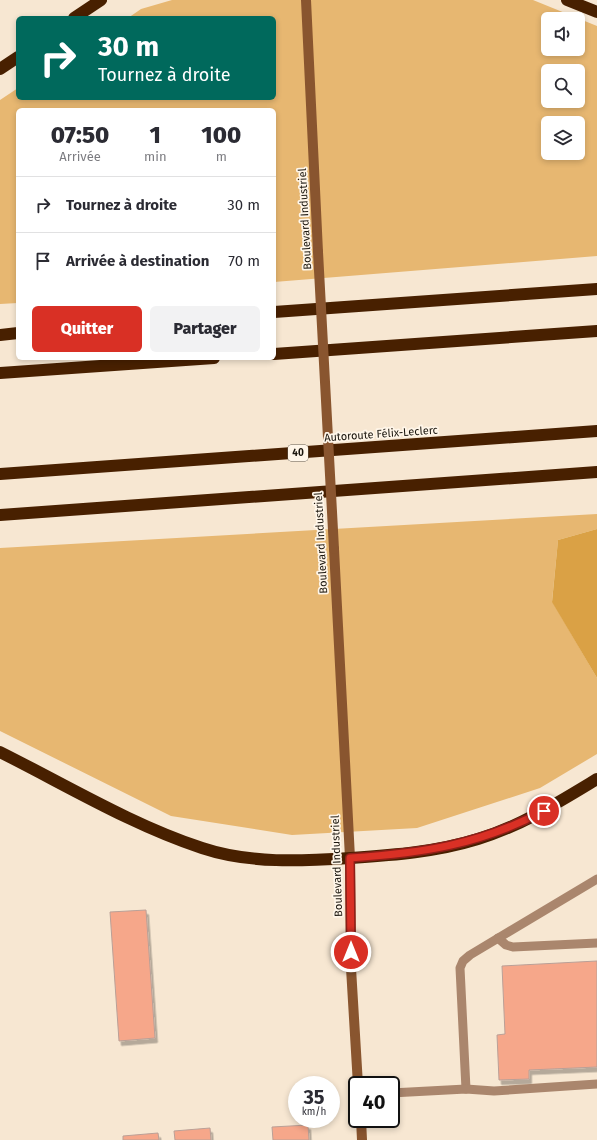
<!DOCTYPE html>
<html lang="fr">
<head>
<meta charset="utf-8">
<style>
	body { margin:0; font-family:"Fira Sans",sans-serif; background:#f2f2f3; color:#2b2b33; height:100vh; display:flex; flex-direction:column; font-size:15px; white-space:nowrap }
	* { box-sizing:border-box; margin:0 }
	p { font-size:13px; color:#7c7c81 }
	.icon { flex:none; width:22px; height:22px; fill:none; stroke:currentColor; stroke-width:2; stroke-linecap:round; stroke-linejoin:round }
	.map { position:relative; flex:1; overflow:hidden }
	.drawer { position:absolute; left:16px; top:108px; width:260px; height:252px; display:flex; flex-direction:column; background:#fff; border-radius:6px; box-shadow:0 2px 6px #0003 }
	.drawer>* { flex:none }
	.banner { position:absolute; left:16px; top:16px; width:260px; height:84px; border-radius:6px; box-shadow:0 2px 6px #0003; background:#00695c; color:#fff; overflow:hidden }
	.controls { position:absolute; left:541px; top:12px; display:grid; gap:8px }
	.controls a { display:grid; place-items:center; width:44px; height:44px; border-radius:6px; background:#fff; box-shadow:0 2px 6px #0003; font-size:20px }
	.speed { position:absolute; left:288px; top:1076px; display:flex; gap:8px; font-size:20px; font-weight:700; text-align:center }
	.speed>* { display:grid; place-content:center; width:52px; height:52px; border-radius:50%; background:#fff; box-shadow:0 2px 6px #0003; line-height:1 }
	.speed small { font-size:10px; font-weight:400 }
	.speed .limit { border:2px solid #111; border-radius:6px; background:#fff; color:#111 }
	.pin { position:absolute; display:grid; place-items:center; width:34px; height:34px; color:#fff; margin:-17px; border:2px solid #fff; border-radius:50%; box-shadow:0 1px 4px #0007 }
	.me { position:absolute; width:44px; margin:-22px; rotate:0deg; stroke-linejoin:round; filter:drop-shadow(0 0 3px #0008) }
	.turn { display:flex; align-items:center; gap:14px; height:84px; padding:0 16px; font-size:18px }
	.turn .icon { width:52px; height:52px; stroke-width:2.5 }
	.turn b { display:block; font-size:28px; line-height:34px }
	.eta { display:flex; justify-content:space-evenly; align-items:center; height:68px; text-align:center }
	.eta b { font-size:24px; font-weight:800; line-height:28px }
	.action { display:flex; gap:8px; margin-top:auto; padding:8px 16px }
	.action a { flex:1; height:46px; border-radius:6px; background:#d93025; color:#fff; font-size:16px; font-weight:800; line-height:46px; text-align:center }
	.action a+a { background:#f2f2f3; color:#2b2b33 }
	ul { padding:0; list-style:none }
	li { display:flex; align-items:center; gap:12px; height:56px; padding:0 16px; border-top:1px solid #e1e1e2 }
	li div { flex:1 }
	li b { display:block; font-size:15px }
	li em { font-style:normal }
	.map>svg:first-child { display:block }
	.green { fill:#e7b771; fill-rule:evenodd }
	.forest { fill:#daa145 }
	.building { fill:#f6a78a; stroke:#baa097; filter:url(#shadow) }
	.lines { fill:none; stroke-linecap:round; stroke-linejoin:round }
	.lane { stroke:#aa866d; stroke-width:9 }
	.secondary { stroke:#89552f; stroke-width:10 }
	.highway { stroke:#482000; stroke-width:12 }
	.secondary-bridge { stroke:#89552f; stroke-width:10 }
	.route-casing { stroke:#8d1f18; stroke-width:10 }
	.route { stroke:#d93025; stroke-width:7 }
	.labels { text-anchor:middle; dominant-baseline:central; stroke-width:3.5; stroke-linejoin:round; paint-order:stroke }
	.shield { fill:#fff6e9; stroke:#5f584f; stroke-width:1 }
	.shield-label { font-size:10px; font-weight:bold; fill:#1a150d }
	.street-label { font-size:11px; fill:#1a150d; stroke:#fff6e9 }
</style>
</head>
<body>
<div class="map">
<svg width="597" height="1140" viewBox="0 0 597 1140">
	<defs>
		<filter id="shadow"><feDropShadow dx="2.5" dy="4.5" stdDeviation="0" flood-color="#0004"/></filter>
	</defs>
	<rect width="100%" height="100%" fill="#f7e7d2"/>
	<g class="green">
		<path d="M172,0h361l64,26v230l-323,26v-172h-256v193l-18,1v-204l18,-12v10h256v-80h-146l13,-9zM548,19h30v30h-30zM548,71h30v30h-30zM548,123h30v30h-30z"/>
		<path d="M597,514v15l-39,11 -6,61 45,77v76l-57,34 -123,40 -125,7 -121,-19 -171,-85v-183z"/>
	</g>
	<path class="forest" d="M597,529v149l-45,-76 6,-62z"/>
	<g class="building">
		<path d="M146,910l9,128 -36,3 -9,-129z"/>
		<path d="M597,961v106l-68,3v9l-30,1 -2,-45 8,-1 -3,-68z"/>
		<path d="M308,1125l1,15h-36l-1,-13z"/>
		<path d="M210,1128l1,12h-36l-1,-9z"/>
		<path d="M158,1133l1,7h-36v-4z"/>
	</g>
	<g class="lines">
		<g class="lane">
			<path d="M498,938l8,7 7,2 84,-4"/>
			<path d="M466,1089l-6,-121 3,-7 7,-6 127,-76"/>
			<path d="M391,1093l75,-4 28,2 103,-7"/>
		</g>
		<g class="secondary">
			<path d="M306,0l12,252"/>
			<path d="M334,549l16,309 1,110 7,117"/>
			<path d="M361,1119l1,21"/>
		</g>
		<g class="highway">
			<path d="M567,0l30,12"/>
			<path d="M74,18l27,-18"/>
			<path d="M0,69l18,-12"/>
			<path d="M274,312l323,-23"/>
			<path d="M0,335l18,-2"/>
			<path d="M274,354l323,-23"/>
			<path d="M0,373l214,-15"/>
			<path d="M0,474l597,-43"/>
			<path d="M0,515l597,-43"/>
			<path d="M0,752c66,33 132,73 202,96 48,16 100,13 149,10 43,-3 85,-6 127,-19 43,-13 81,-37 119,-60"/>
		</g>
		<path class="secondary-bridge" d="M318,252l16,297"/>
	</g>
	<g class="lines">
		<defs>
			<path id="route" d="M351,952l-1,-94c73,-5 128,-13 194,-47"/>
		</defs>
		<use href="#route" class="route-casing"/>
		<use href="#route" class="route"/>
	</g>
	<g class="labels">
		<rect class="shield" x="288" y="445" width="20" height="16" rx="3"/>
		<g class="shield-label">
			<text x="298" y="453">40</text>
		</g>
		<g class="street-label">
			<text transform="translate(305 219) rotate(-93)">Boulevard Industriel</text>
			<text transform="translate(381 434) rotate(-4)">Autoroute Félix-Leclerc</text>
			<text transform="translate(321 543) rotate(-93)">Boulevard Industriel</text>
			<text transform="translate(337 866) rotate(-92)">Boulevard Industriel</text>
		</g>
	</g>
</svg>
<div class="controls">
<a><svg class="icon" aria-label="sound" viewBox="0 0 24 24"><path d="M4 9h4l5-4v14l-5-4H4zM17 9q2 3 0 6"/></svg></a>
<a><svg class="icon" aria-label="search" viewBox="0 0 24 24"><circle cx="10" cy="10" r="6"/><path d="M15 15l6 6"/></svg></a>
<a><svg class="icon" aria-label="layers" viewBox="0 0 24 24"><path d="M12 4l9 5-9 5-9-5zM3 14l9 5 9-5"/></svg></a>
</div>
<div class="speed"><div>35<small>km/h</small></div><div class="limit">40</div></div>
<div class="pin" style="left:544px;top:811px;background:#d93025"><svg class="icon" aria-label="arrive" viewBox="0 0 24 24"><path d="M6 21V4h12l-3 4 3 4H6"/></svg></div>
<svg class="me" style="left:351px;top:952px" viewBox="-20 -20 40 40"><circle r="17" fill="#d93025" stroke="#fff" stroke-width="3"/><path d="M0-11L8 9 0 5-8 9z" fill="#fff"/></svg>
<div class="banner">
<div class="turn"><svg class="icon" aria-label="right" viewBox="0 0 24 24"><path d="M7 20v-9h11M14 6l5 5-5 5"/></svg><div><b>30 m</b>Tournez à droite</div></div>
</div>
<section class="drawer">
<div class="eta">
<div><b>07:50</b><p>Arrivée</p></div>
<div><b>1</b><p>min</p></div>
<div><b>100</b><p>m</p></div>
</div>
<ul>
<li><svg class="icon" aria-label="right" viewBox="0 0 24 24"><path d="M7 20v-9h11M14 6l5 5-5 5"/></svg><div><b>Tournez à droite</b></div><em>30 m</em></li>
<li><svg class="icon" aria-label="arrive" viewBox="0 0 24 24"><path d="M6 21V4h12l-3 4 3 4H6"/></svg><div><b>Arrivée à destination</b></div><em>70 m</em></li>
</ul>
<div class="action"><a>Quitter</a><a>Partager</a></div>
</section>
</div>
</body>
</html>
